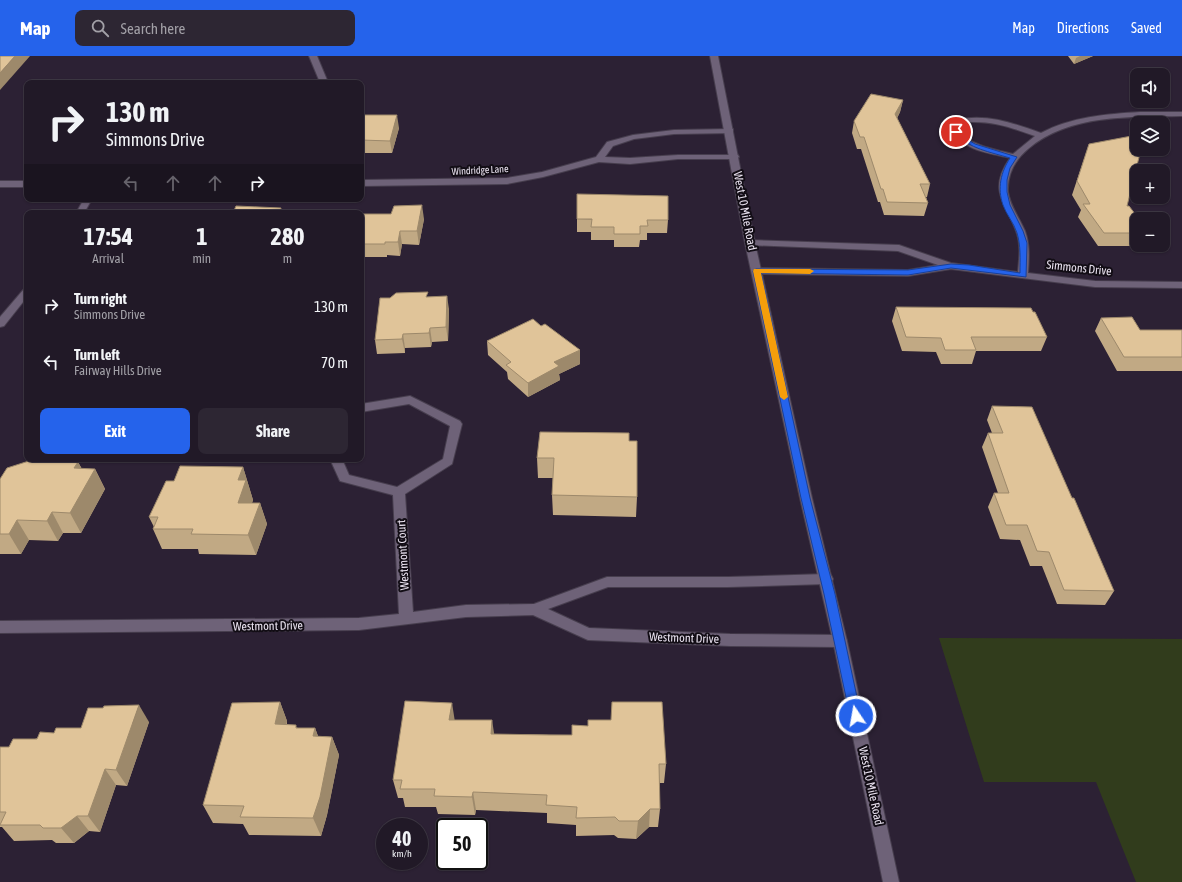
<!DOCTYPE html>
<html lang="en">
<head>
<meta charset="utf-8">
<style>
	body { margin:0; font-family:"Asap Condensed",sans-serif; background:#2d2633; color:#f1f3f6; height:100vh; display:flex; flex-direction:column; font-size:15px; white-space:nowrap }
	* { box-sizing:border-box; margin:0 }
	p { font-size:13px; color:#a2a0a7 }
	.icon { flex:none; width:22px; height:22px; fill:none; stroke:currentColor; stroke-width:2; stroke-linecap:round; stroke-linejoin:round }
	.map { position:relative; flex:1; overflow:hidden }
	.drawer { position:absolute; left:24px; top:154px; width:340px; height:252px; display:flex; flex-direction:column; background:#211927; border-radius:8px; box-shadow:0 1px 3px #0004,0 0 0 1px #3e3844 }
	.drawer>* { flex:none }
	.guide { position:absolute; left:24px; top:24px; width:340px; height:122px; border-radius:8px; box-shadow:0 1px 3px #0004,0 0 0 1px #3e3844; background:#211927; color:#f1f3f6; overflow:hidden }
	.buttons { position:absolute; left:1130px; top:12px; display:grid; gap:8px }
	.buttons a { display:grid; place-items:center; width:40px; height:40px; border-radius:8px; background:#211927; box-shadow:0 1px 3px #0004,0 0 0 1px #3e3844; font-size:20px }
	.speed { position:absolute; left:376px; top:762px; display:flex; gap:8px; font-size:20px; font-weight:700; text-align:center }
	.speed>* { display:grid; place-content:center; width:52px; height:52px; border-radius:50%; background:#211927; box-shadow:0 1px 3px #0004,0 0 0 1px #3e3844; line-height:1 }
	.speed small { font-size:10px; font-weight:400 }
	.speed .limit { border:2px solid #111; border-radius:6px; background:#fff; color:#111 }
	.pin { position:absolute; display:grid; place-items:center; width:34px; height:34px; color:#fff; margin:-17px; border:2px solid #fff; border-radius:50%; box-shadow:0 1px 4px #0007 }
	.me { position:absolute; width:44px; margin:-22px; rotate:348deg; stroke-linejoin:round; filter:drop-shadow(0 0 3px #0008) }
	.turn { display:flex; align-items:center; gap:14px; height:84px; padding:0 16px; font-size:18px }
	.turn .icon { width:52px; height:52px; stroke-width:2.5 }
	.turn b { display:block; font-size:28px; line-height:34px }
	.lanes { display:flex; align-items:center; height:38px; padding:0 16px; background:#0003; justify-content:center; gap:20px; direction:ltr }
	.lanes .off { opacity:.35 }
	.eta { display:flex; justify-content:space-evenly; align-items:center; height:68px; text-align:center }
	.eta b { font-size:24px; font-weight:700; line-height:28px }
	.cta { display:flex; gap:8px; margin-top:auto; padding:8px 16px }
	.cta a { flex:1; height:46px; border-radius:8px; background:#2563eb; color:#fff; font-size:16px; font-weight:700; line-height:46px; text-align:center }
	.cta a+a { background:#2d2633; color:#f1f3f6 }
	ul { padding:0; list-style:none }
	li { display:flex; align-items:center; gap:12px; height:56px; padding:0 16px }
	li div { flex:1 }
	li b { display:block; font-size:15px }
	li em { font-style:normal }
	header { display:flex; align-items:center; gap:24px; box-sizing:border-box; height:56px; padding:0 20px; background:#2563eb; color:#fff }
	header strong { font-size:19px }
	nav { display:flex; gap:22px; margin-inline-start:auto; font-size:14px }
	.search { width:280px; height:36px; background:#2d2633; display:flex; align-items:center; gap:10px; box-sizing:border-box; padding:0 14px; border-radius:8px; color:#a2a0a7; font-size:15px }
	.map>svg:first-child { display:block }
	.green { fill:#313c1c }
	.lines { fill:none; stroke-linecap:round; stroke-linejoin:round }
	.lane-casing { stroke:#473e4e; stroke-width:2 }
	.street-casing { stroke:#473e4e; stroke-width:2 }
	.secondary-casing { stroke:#473e4e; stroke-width:2 }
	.lane { fill:#6e6278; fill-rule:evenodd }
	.street { fill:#6e6278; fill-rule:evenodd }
	.secondary { fill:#6e6278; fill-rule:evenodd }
	.wall { fill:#c1a984 }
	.shaded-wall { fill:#9d896b }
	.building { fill:#e0c499; stroke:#9d896b }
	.route { fill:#2563eb; stroke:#184099 }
	.slow { fill:#f59e0b }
	.labels { text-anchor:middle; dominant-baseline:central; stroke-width:4; stroke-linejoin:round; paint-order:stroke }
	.far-street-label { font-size:10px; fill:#eae3f0; stroke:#120d15 }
	.street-label { font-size:12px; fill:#eae3f0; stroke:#120d15 }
</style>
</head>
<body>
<header>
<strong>Map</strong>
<div class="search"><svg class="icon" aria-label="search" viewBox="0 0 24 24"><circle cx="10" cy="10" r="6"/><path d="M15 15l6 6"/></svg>Search here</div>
<nav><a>Map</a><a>Directions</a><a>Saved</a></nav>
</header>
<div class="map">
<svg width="1182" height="826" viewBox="0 0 1182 826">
	<rect width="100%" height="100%" fill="#2c2134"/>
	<path class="green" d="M939,582l243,1v243h-46l-40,-100h-112z"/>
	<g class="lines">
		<defs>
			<path id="lane" d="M309,0h8l10,24 -1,2h-3l-4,-2z"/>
			<g id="street">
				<path d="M1140,56h42v4c-52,1 -113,-2 -154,33 -13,11 -21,25 -20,43 2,14 11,25 17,39 5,13 4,28 3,42l67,8 87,1v6l-87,-1 -144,-18 -43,7 -151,-2 -5,-3 5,-3 151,2 30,-5 -40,-14 -151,-6 -2,-2 2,-2 3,-1 149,5 52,18 67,9c1,-13 3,-26 -1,-38 -9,-29 -31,-42 -7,-76 -21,-5 -47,-7 -57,-28l3,-10c30,-7 57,3 85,13 30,-16 65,-19 99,-21zM970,66c23,-1 43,6 65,14l-22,18c-12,-3 -50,-10 -52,-24 0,-2 1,-4 2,-6z"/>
				<path d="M730,73h3v4l-59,1 -40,5 -21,7 -8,11 25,1 48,-3h60l1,2 -4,2h-57l-48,5 -31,-2 -56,15 -36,7 -146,2v-6l146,-2 35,-6 54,-15 11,-15 26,-7 41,-5z"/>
				<rect x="0" y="125" width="27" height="6"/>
				<path d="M84,143h8l-8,14h-8z"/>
				<path d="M27,232v9l-23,29 -4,1v-10l24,-28z"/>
				<path d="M410,340l50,25 2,3 -10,40 -47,30 8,118 53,-7 68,-1 73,-27h121l98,-3 5,1 2,4 -2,4 -5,1 -98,3h-120l-60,22 41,19 141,6 110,1 5,2 2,4 -2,4 -5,2 -110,-1 -142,-6 -55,-25 -67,2 -107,13 -359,3v-12l359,-3 40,-4 -6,-119 -53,-14 -10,-22h12l7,16 48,12 46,-28 7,-33 -41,-22 -48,8v-8z"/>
			</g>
			<path id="secondary" d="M710,0h8l37,187 57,255 35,143 52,241h-16l-50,-241 -33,-143 -55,-255z"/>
		</defs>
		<use href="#lane" class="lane-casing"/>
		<use href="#street" class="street-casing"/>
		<use href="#secondary" class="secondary-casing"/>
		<use href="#lane" class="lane"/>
		<use href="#street" class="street"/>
		<use href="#secondary" class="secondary"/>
	</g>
	<g class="wall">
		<path d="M1068,0h25l-19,8z"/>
		<path d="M903,44l-3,12 -3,6 33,66 -3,13h-1l2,6 -4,13 -40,-1 -4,-13h-2l-17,-53h-4l-5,-16 2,-12z"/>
		<path d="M361,59l38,13 -7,25h-31z"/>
		<path d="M1089,88l38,62 10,13v26h8l-1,1h-46l-20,-29 3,-7 -9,-15z"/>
		<path d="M361,160l63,3 -5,26 -17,-1 -2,12 -13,-1v2h-26z"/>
		<path d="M577,163l91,1 -1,13h-20v7h-7l-1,7h-25v-7h-23v-8h-14z"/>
		<path d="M428,241l21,12 -1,32 -16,1 -1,5 -26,1v5l-28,1 -2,-14z"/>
		<path d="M896,251l151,30 -6,14h-65l-4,13h-31l-5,-12 -34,-1 -10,-30z"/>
		<path d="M1101,262l39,12h42v41h-65l-22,-40z"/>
		<path d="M541,270l39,24v14l-21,10 1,6 -32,17 -20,-18 -1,-7 -19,-17 -1,-14z"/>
		<path d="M992,350l122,185 -9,14 -48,-1 -15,-38h-12l-10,-26 -20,-1 -12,-32 6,-14h4l-16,-46 6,-14h4l-5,-13z"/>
		<path d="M629,385l8,56 -1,20 -83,-2 -1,-20 1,-17h-15l-1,-20z"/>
		<path d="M78,406l4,7h13l10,20 -24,44h-18l-5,8 -29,-1 -8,14h-21v-75z"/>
		<path d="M243,411l10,33 -1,3h8l7,21 -11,31 -57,-1 -1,-5h-36l-9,-20 1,-2 -5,-10 25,-36z"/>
		<path d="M280,646l7,19v3l11,4h17l3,8 14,1 7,18 -12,60 -6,21 -72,-1 -6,-11 -30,-1 -10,-18z"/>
		<path d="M455,664l39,14 78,1 16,-9v-6l78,44 -2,19h-5l1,26 -2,18h-9l-13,12 -18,-1 -4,-3 -38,1v-11l-29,-2v-10l-71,-3 -1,5 -37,-1 -2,-7h-31l-2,-9h-5l-5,-18z"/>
		<path d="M149,666l-22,64 -11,-1 -16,47 -11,-1 -15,12h-18l-4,-3 -38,1 -12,-14h-2v-80h9l45,-14 27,-5z"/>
	</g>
	<g class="shaded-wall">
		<path d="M15,0h15l-30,34v-17z"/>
		<path d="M1080,0h13l-19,8 2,-6z"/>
		<path d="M903,44l-3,12 -7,15 2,-13z"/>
		<path d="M397,59l2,13 -7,25 -2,-12z"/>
		<path d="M422,149l2,14 -5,26 -2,-14z"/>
		<path d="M400,175l2,13 -2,12 -2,-14z"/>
		<path d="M447,240l2,13 -1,32 -2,-14z"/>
		<path d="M430,272l2,14 -1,5 -2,-14z"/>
		<path d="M403,278l2,14v5l-3,-14z"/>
		<path d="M580,294v14l-21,10 1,6 -32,17v-14l26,-21z"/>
		<path d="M78,406l10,19 7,-12 10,20 -24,44 -11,-20 4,-45z"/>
		<path d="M243,411l10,33 -8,23 -7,-20v-23z"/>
		<path d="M260,447l7,21 -11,31 -8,-20z"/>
		<path d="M52,456l11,21 -5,8 -11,-20z"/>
		<path d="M17,464l12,20 -8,14 -12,-20z"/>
		<path d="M280,646l7,19 -4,22 -8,-19z"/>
		<path d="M452,647l3,19 -6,-2z"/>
		<path d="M139,649l10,17 -22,64 -11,-16z"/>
		<path d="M492,664l3,19 -4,-5z"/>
		<path d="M315,672l7,19 -9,-11z"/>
		<path d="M332,681l7,18 -12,60 -6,21 -8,-18z"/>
		<path d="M105,713l11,16 -16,47 -12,-16z"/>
		<path d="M473,736l3,18 -1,5 -3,-18z"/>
		<path d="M650,753l-1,18 -13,12 2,-18z"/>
		<path d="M77,760l12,15 -15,12 -13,-15z"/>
	</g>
	<g class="building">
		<path d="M0,0h15l-15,17z"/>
		<path d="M871,38l32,6 -8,14 35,70h-10l8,19 -41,-1 -4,-13h-2l-17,-52h-4l-6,-16z"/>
		<path d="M361,59h36l-7,26 -29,-1z"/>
		<path d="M1137,79v14h4l-14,57h2l10,13h-2v14h-33l-21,-29h7l-13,-23 12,-37z"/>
		<path d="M577,138l91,2v24h-21l1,6h-8v8h-26v-7h-23l1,-8h-15z"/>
		<path d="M422,149l-5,26h-17l-2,11h-13v2h-24v-28h1l1,-2h28l3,-8z"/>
		<path d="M236,150l45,2 -1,5h-47z"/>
		<path d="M428,236l-2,5 21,-1 -1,31 -16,1 -1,5 -26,1 -1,5 -27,1 5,-42h10l6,-5z"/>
		<path d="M896,251l135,1 2,4h2l12,25h-76l5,13h-31l-4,-12 -35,-1z"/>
		<path d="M1132,261l8,13h42v27h-58l-23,-39z"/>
		<path d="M533,263l8,7 4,-2 35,26 -26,12 5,4 -31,17 -22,-18 5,-3 -24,-21z"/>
		<path d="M992,350l40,1 40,91h2l40,93 -50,-1 -15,-38 -12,-1 -10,-26h-21l-12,-32h15l-21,-60h15z"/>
		<path d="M540,376l89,1v8h8v56l-85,-2 2,-37h-17z"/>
		<path d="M32,404l46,2 -4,6 21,1 -25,44 -18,-1 -5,9 -30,-1 -8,14h-9v-55l7,-11z"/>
		<path d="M180,410l63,1 -5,13h8l-8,23h22l-12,32 -57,-1 2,-5h-40l5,-12h-9l17,-36h8z"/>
		<path d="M405,645l47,2 -3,17h43l-1,14 59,1h22v-10l16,1v-6h23l1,-18h50l4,62h-7l1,45h-10l-12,12h-19l-4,-4 -39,1 1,-11 -31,-2 1,-10 -74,-3 -1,5 -38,-1 1,-7h-35l2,-9h-9z"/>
		<path d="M280,646l-5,22 21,1v3h19l-2,8 19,1 -12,60 -7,21 -73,-1 4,-11 -41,-1 29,-102z"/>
		<path d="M139,649l-23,65 -11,-1 -17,47h-11l-16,12h-18l-3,-3h-40l6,-13h-6v-65h9l4,-8h24l3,-7 14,1 2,-5h25l7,-20h15l1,-2z"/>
	</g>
	<path class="route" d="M954,75h4l9,8 8,5 42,13 -7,11 -3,12v12l3,13 13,26 4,12 -1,34 -75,-9 -43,7 -147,-2 49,225 25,96 26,122 -1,3 -4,1 -4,-1 -2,-3 -26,-122 -23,-96 -48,-227 3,-2 152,1 43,-6 18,1 51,8c0,-14 1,-27 -3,-40 -3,-10 -11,-19 -14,-28 -6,-17 -2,-33 7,-47 -20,-6 -40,-9 -56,-25z"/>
	<path class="slow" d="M754,213h56l4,2 -4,3 -49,-1 27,124 -4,3 -4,-3 -27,-126z"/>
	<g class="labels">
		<g class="far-street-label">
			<text transform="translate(480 114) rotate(-3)">Windridge Lane</text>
		</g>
		<g class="street-label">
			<text transform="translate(745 155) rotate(79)">West 10 Mile Road</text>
			<text transform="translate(1079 212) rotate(6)">Simmons Drive</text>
			<text transform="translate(403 499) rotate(-93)">Westmont Court</text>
			<text transform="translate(268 570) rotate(-1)">Westmont Drive</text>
			<text transform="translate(684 582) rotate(2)">Westmont Drive</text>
			<text transform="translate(871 730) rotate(78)">West 10 Mile Road</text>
		</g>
	</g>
</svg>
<div class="buttons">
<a><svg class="icon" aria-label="sound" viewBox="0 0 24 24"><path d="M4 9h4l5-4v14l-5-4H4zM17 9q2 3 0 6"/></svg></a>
<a><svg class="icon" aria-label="layers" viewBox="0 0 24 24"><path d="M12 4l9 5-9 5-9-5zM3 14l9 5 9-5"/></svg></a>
<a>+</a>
<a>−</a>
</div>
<div class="speed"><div>40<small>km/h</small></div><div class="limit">50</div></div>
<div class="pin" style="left:956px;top:76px;background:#d93025"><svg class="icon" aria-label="arrive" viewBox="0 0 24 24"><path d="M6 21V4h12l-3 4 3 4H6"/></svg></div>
<svg class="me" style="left:856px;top:660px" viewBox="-20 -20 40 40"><circle r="17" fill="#2563eb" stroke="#fff" stroke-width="3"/><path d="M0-11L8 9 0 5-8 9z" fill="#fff"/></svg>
<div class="guide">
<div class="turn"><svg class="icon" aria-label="right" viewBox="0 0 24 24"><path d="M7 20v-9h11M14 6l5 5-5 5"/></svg><div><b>130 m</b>Simmons Drive</div></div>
<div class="lanes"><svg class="icon off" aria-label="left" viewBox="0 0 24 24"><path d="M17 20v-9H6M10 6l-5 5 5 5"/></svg><svg class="icon off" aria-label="ahead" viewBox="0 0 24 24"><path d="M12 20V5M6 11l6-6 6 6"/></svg><svg class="icon off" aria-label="ahead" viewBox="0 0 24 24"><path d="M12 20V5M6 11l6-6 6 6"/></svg><svg class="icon" aria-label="right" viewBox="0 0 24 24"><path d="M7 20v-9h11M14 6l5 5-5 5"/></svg></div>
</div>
<section class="drawer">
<div class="eta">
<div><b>17:54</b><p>Arrival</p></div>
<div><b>1</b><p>min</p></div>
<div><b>280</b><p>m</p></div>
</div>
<ul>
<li><svg class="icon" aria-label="right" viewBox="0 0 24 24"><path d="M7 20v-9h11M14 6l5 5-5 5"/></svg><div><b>Turn right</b><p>Simmons Drive</p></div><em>130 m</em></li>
<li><svg class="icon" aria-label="left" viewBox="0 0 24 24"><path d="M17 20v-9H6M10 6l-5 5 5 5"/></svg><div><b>Turn left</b><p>Fairway Hills Drive</p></div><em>70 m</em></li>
</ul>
<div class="cta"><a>Exit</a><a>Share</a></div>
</section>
</div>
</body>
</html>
